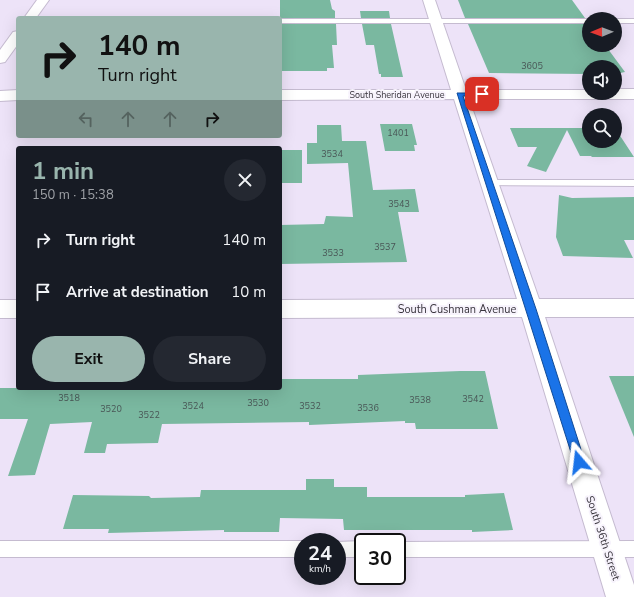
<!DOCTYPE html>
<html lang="en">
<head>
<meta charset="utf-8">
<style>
	body { margin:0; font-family:"Nunito Sans",sans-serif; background:#242831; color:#f1f3f6; height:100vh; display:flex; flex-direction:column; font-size:15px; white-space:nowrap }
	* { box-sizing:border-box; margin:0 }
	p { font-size:13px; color:#9ea1a6 }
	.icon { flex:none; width:22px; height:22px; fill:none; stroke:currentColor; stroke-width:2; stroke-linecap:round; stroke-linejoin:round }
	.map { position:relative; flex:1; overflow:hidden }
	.details { position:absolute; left:16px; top:146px; width:266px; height:244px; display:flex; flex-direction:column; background:#171b24; border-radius:4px; box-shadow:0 4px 16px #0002 }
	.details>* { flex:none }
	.hud { position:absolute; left:16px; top:16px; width:266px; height:122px; border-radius:4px; box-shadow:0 4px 16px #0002; background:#99b5ad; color:#111; overflow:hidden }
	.needle { width:26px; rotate:269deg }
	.controls { position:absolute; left:582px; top:12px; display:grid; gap:8px }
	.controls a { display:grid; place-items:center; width:40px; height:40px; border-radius:50%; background:#171b24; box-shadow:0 4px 16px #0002; font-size:20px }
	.speed { position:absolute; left:294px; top:533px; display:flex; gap:8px; font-size:20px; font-weight:700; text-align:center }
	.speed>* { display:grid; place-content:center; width:52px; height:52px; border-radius:50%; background:#171b24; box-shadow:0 4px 16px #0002; line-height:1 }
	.speed small { font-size:10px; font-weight:400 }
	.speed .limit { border:2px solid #111; border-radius:6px; background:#fff; color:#111 }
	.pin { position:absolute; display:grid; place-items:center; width:34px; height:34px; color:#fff; margin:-17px; border-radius:8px; box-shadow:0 2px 6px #0006 }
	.me { position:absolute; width:44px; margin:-22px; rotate:343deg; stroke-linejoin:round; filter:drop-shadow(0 0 3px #0008) }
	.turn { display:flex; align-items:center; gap:14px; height:84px; padding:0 16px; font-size:18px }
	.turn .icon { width:52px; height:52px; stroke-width:2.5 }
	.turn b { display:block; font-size:28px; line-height:34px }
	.lanes { display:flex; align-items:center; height:38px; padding:0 16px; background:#0003; justify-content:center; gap:20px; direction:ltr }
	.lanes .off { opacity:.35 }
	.round { display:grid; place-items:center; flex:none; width:42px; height:42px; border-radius:21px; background:#242831 }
	.overview { display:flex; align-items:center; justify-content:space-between; height:68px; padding:0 16px }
	h1 { font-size:24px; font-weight:700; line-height:30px; color:#99b5ad }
	.action { display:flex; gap:8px; margin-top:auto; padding:8px 16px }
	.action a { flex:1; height:46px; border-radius:24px; background:#99b5ad; color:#111; font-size:16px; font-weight:700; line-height:46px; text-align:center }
	.action a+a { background:#242831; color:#f1f3f6 }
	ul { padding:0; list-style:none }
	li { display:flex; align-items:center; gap:12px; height:52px; padding:0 16px }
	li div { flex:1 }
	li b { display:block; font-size:15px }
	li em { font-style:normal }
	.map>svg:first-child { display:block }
	.building { fill:#7ab8a0 }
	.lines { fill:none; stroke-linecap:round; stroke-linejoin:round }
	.service-casing { stroke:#c5bbd0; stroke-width:2 }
	.minor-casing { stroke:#c5bbd0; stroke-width:2 }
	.service { fill:#fff; fill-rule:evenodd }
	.minor { fill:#fff; fill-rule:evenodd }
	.route { fill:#1a73e8; stroke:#114b97 }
	.labels { text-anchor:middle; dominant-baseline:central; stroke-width:4; stroke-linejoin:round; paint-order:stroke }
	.number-label { font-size:9px; fill:#495656 }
	.far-street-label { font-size:9px; fill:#39353d; stroke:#f7f3fc }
	.street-label { font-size:11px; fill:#39353d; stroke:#f7f3fc }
</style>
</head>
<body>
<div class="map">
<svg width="634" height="597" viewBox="0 0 634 597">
	<rect width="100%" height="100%" fill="#ede3f8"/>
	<g class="building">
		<path d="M280,0h50l2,9 3,2v7h-55z"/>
		<path d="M458,0h114l13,18h-120z"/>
		<path d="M360,11h29l1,7h-29z"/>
		<path d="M280,24h56l1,21h-5l2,23h-7v3h-47z"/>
		<path d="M362,24h29l12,53h-22v-3h-2l-5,-29h-8z"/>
		<path d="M468,24h121v21h16l20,27 -10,2v-7h-26v7l-100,-1z"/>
		<path d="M380,124h32l5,21h-3l1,6h-30z"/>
		<path d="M317,125h24l1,16h24l7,49 42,-1 4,23h-21l9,50 -127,2v-39l44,-1 2,-8 27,1 -5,-54 -41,1v-21h10z"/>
		<path d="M510,128h78l1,13h26v-13l19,29h-42l-1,-1h-11l-13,-26 -21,42 -19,-6 10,-19h-19z"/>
		<rect x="280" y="150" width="22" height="33"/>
		<path d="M559,195l13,3 62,-1v43h-10l9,18 -70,-2 -7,-19z"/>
		<path d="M460,371h25l13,58h-82l-1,-6h-10v-2l-96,4v-3l-147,2 -4,19 -51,1 -2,9h-21l8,-31 -42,2 -15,51 -27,1 20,-57h-28v-31h280v-9h78v-4z"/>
		<path d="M609,376h25v61z"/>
		<path d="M306,479h28v8h33v10h98v-2l39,-2 9,37 -41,2v-2h-128l-1,-11 -63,-1 -1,14h-55v-2l-116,3 1,-4h-46l10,-34 76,1 2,2 49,-1 1,-7h105z"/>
	</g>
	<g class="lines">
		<defs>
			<g id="service">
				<rect x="280" y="19" width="309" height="4"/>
				<rect x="615" y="19" width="19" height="4"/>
				<path d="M489,180h145v6l-148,-1 -2,-2z"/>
				<path d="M0,541h303l1,1h-1v15h-303z"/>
				<path d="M363,541l1,1h-1v15h-26v-15h-1z"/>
				<path d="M634,541v16h-237v-15h-1z"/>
			</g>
			<g id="minor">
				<path d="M37,0h12l-13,18h-12z"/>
				<path d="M423,0h12l31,90h123v3h26v-4h19v10h-165l70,200h95v18h-89l89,268v12h-28l-84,-280 -242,1v-18l237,-1 -63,-200 -174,1v-10h171z"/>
				<path d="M18,31v13l-13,18 -5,1v-13l13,-18z"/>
				<path d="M18,90v10l-18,1v-10z"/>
				<rect x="0" y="300" width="18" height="18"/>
			</g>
		</defs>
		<use href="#service" class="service-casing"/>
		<use href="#minor" class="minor-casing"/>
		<use href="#service" class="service"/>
		<use href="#minor" class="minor"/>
	</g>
	<path class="route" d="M457,93h25l3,1 -3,2h-19l73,213 49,153 -2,4 -4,1 -4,-1 -1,-4z"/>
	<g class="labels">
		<g class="number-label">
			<text x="532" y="66">3605</text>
			<text x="398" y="133">1401</text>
			<text x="332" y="154">3534</text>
			<text x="399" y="204">3543</text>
			<text x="385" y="247">3537</text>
			<text x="333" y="253">3533</text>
			<text x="69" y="398">3518</text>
			<text x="473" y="399">3542</text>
			<text x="420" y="400">3538</text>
			<text x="258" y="403">3530</text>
			<text x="193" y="406">3524</text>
			<text x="310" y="406">3532</text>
			<text x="368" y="408">3536</text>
			<text x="111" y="409">3520</text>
			<text x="149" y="415">3522</text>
		</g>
		<g class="far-street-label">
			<text x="397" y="95">South Sheridan Avenue</text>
		</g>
		<g class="street-label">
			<text x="457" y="309">South Cushman Avenue</text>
			<text transform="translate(603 538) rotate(72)">South 36th Street</text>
		</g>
	</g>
</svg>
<div class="controls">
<a><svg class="needle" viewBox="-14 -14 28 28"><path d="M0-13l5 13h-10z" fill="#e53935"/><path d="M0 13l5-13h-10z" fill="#9ea1a6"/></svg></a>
<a><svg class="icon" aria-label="sound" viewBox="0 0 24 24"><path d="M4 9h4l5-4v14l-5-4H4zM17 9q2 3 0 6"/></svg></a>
<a><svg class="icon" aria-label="search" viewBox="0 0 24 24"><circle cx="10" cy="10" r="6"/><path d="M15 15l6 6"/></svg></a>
</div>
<div class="speed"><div>24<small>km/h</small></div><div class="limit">30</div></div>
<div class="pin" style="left:482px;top:94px;background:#d93025"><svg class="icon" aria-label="arrive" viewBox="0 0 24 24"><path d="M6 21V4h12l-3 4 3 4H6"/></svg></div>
<svg class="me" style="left:579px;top:462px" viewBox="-20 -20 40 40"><path d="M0-17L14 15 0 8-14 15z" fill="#1a73e8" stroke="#fff" stroke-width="4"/></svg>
<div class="hud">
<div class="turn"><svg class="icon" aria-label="right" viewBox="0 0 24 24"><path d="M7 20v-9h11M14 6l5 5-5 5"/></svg><div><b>140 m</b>Turn right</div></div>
<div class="lanes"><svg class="icon off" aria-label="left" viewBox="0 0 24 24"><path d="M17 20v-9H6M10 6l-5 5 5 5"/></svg><svg class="icon off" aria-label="ahead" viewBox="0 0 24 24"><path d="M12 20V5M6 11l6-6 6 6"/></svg><svg class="icon off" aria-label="ahead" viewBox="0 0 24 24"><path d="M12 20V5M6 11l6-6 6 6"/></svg><svg class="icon" aria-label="right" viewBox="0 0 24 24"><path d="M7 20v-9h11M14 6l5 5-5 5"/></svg></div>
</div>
<section class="details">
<div class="overview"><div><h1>1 min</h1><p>150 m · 15:38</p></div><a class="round"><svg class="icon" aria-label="close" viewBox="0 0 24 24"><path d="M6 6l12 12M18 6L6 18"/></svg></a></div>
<ul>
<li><svg class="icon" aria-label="right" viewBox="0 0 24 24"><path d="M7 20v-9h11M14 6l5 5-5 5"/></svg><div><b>Turn right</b></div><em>140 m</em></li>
<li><svg class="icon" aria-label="arrive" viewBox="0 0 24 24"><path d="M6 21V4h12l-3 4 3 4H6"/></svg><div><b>Arrive at destination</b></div><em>10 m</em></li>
</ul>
<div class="action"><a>Exit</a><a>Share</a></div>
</section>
</div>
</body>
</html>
